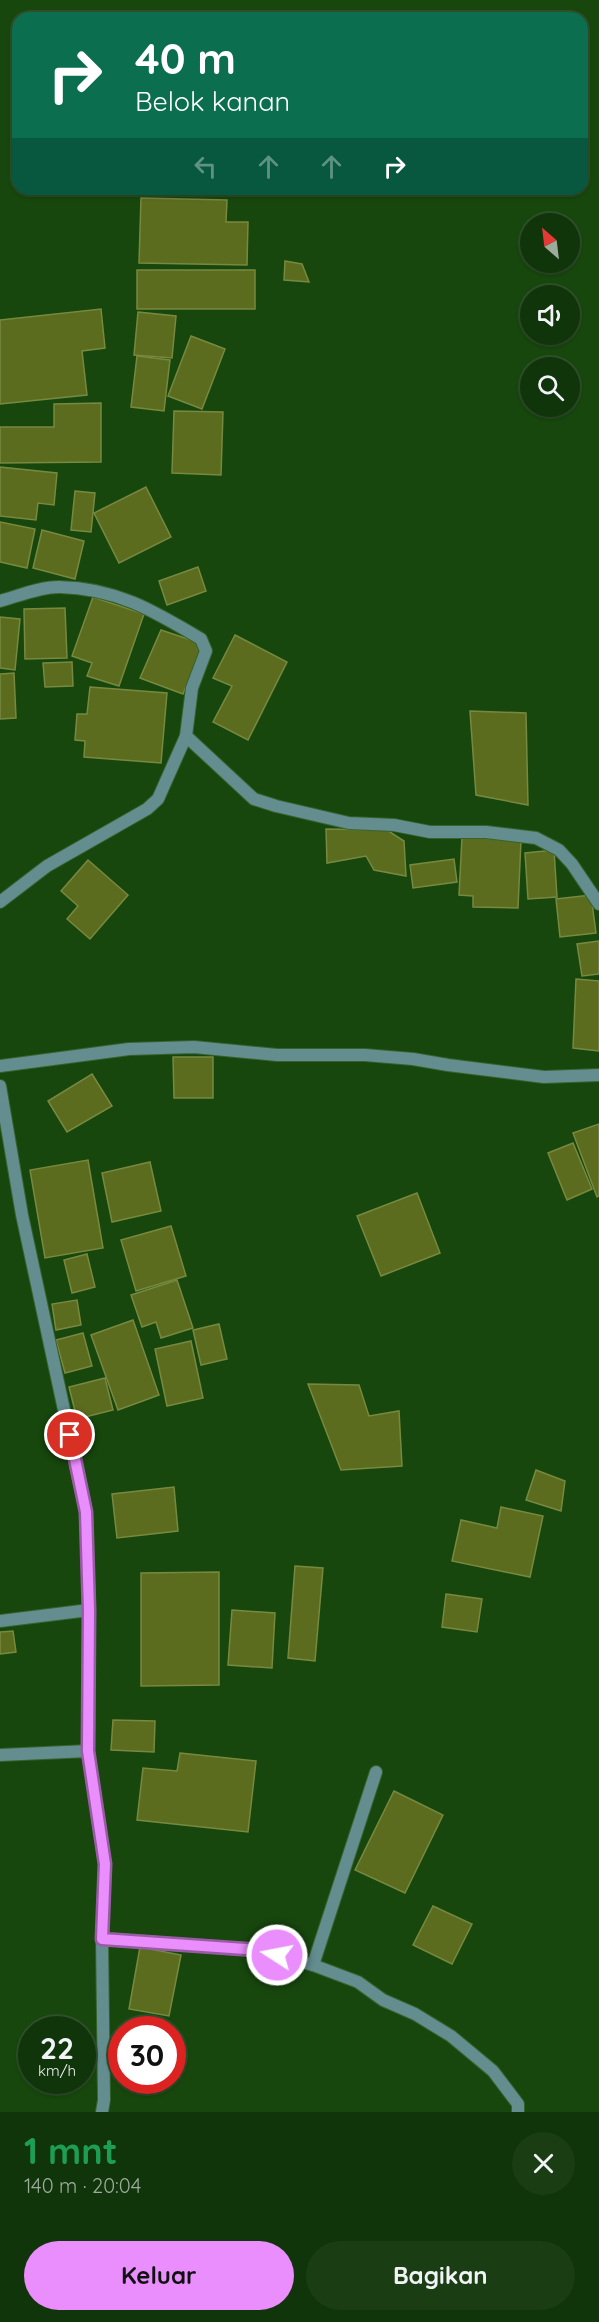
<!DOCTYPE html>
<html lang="id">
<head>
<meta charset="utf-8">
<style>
	body { margin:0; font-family:Quicksand,sans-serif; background:#1a3d13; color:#f1f3f6; height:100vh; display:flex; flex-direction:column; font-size:22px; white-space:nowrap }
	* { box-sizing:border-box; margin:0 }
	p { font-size:20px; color:#9cab9c }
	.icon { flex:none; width:33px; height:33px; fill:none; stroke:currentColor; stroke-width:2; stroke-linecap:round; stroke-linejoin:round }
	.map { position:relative; height:2112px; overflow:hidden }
	.panel { display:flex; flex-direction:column; background:#11350a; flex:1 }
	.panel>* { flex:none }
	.guide { position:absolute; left:12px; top:12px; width:576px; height:183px; border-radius:18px; box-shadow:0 2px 4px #0004,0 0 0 2px #30502b; background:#0b6e4f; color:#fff; overflow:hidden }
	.needle { width:39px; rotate:332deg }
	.controls { position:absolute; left:520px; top:213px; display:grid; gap:12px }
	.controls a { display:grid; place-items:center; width:60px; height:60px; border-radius:50%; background:#11350a; box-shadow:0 2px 4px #0004,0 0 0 2px #30502b; font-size:30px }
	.speed { position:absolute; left:18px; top:2016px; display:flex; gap:12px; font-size:30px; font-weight:700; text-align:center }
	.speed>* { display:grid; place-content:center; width:78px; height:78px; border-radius:50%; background:#11350a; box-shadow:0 2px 4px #0004,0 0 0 2px #30502b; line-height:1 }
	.speed small { font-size:15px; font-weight:400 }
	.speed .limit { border:9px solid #d22; background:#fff; color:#111 }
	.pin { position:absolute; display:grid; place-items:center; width:51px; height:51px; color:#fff; margin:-26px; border:3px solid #fff; border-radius:50%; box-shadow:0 2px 6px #0007 }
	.me { position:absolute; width:66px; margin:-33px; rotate:281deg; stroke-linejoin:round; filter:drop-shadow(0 0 4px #0008) }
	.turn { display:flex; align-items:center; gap:21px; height:126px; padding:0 24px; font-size:27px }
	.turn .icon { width:78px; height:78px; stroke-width:2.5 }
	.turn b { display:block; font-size:42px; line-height:51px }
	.lanes { display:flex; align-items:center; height:57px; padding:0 24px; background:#0003; justify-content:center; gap:30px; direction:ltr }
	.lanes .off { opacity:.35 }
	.round { display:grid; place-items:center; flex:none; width:63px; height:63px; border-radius:32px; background:#1a3d13 }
	.summary { display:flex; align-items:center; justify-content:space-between; height:102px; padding:0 24px }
	h1 { font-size:36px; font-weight:700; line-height:45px; color:#1e9e55 }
	.button { display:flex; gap:12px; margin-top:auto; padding:12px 24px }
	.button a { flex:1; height:69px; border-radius:36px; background:#ea8dfd; color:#111; font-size:24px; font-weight:700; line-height:69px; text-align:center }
	.button a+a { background:#1a3d13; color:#f1f3f6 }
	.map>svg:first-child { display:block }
	.building { fill:#5c6c1e; stroke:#778940; stroke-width:1.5 }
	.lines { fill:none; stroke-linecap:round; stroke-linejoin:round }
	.service-casing { stroke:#36632d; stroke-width:14 }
	.minor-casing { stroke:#36632d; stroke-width:14 }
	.service { stroke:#638d8f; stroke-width:12 }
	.minor { stroke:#638d8f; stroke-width:12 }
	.route-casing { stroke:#985ca4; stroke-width:15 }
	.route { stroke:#ea8dfd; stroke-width:10 }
</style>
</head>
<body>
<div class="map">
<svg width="599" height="2112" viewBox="0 0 599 2112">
	<rect width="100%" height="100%" fill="#17470d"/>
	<g class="building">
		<path d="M141,198l86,2 -1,22h22l-1,43 -108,-2z"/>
		<path d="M285,261l17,3 7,18 -25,-2z"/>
		<rect x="137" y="270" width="118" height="39"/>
		<path d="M101,309l4,39 -23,3 5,44 -87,9v-84z"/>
		<path d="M138,312l38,4 -4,42 -38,-3z"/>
		<path d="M191,336l34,13 -23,60 -34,-13z"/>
		<path d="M137,356l33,4 -6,51 -33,-4z"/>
		<path d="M101,403v59l-101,1v-36h54v-23z"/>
		<path d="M174,411l49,1 -2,63 -49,-2z"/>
		<path d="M0,467l57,6 -3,32 -16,-2 -2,17 -36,-4z"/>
		<path d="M146,487l25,50 -52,26 -25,-50z"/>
		<path d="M75,491l20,2 -4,39 -20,-2z"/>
		<path d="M0,522l35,7 -8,39 -27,-6z"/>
		<path d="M42,530l42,11 -9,38 -42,-11z"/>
		<path d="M198,567l8,24 -39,14 -8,-24z"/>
		<path d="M93,597l51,17 -25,72 -32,-10 5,-13 -20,-7z"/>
		<path d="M65,608l2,50 -42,1 -1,-50z"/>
		<path d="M0,617l20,2 -5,51 -15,-2z"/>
		<path d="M161,630l42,14 -20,50 -43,-16z"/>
		<path d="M235,635l52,27 -39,78 -35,-18 19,-36 -19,-8z"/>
		<path d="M72,662l1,24 -28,1 -2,-24z"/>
		<path d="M14,673l2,45 -16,1v-45z"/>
		<path d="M90,687l77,6 -6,70 -77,-6 1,-16 -10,-1 2,-26h10z"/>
		<path d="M470,711l56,2 2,92 -52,-10z"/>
		<path d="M326,829l61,1 17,11 2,35 -32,-6 -8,-14 -39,7z"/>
		<path d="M462,837l59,3 -3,68 -45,-1v-11l-14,-1z"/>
		<path d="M554,850l3,47 -29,2 -3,-46z"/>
		<path d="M454,859l3,23 -44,6 -3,-23z"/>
		<path d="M88,860l40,35 -38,44 -23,-20 11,-13 -17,-15z"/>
		<path d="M591,895l5,38 -36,4 -4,-38z"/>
		<path d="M599,941v33l-17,2 -5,-32z"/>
		<path d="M576,979l23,2v70l-26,-3z"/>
		<path d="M173,1057h40v41h-39z"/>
		<path d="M92,1074l20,32 -45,26 -19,-31z"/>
		<path d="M599,1124v72l-2,1 -24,-64z"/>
		<path d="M573,1143l19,46 -25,11 -19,-47z"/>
		<path d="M88,1160l15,88 -58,10 -15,-88z"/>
		<path d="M150,1162l11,49 -49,11 -10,-49z"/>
		<path d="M417,1193l23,60 -59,23 -24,-60z"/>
		<path d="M171,1226l15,50 -50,15 -15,-51z"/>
		<path d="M87,1254l8,33 -23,6 -8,-33z"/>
		<path d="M177,1280l16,48 -32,10 -5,-16 -14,5 -11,-32z"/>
		<path d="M77,1300l4,25 -25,5 -4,-26z"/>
		<path d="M133,1320l26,75 -41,15 -27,-75z"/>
		<path d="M219,1324l8,35 -26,6 -8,-35z"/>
		<path d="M83,1333l9,33 -27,7 -9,-33z"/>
		<path d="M191,1341l12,57 -36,8 -12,-57z"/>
		<path d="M105,1378l8,32 -36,9 -8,-32z"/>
		<path d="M308,1384l51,1 10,31 30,-5 3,55 -61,4z"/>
		<path d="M536,1470l29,11 -4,30 -35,-11z"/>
		<path d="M174,1487l4,44 -61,7 -5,-44z"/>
		<path d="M501,1507l42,9 -13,61 -78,-16 9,-41 36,8z"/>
		<path d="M295,1566l28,2 -8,93 -27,-3z"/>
		<path d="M219,1572v113l-78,1v-113z"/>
		<path d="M446,1594l36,5 -5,33 -35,-5z"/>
		<path d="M232,1610l43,3 -3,55 -44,-3z"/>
		<path d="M13,1631l3,21 -16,2v-22z"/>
		<path d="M113,1720l42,1 -1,31 -43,-2z"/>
		<path d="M180,1753l76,8 -8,71 -111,-12 6,-52 34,3z"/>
		<path d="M394,1791l49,24 -38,78 -50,-23z"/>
		<path d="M433,1906l39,18 -20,40 -39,-19z"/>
		<path d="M140,1947l41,8 -12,61 -40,-7z"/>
	</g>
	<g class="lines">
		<defs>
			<path id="service" d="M102,2112l2,-12 -2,-161"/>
			<g id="minor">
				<path d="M0,601c18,-5 40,-14 59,-14 57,1 95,24 142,52l5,12 -14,37 -6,48 68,63 22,7 73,17 45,2 36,7h56l50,6 23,12 13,14 27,40"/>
				<path d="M0,902l47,-36 100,-57 11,-10 28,-63"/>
				<path d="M0,1066l129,-17 65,-2 83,8h88l48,4 35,6 96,12 55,-2"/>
				<path d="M0,1086l22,129 64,297 3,98 -1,141 17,113 -3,75 156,11 55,15 45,17 25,18 32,14 36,22 42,35 25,33v8"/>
				<path d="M0,1621l89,-11"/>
				<path d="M0,1755l88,-4"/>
				<path d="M313,1965l63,-193"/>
			</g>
		</defs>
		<use href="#service" class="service-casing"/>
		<use href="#minor" class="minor-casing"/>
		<use href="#service" class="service"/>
		<use href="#minor" class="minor"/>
	</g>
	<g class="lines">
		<defs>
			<path id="route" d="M70,1435l16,77 3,98 -1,141 17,113 -3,75 156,11 19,5"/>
		</defs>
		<use href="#route" class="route-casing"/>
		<use href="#route" class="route"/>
	</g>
</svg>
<div class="controls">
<a><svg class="needle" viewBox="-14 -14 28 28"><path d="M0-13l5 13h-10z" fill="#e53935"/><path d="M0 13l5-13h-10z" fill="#9cab9c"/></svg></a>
<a><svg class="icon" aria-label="sound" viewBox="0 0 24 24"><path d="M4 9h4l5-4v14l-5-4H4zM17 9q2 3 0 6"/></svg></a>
<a><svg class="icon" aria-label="search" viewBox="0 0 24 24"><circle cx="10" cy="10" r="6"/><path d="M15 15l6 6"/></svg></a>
</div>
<div class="speed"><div>22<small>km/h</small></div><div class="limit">30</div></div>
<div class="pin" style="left:70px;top:1435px;background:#d93025"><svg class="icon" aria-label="arrive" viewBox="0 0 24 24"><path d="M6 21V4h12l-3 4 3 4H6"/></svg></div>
<svg class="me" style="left:277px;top:1955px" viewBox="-20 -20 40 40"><circle r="17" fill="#ea8dfd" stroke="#fff" stroke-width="3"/><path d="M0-11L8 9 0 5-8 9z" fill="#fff"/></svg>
<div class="guide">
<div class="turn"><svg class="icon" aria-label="right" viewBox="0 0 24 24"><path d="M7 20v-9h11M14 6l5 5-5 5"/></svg><div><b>40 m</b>Belok kanan</div></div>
<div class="lanes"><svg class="icon off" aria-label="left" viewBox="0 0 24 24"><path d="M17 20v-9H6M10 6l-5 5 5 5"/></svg><svg class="icon off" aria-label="ahead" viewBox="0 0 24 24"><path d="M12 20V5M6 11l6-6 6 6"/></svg><svg class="icon off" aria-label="ahead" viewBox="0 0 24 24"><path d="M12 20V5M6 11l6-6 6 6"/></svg><svg class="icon" aria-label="right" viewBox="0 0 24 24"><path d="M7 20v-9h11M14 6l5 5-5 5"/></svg></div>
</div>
</div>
<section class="panel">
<div class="summary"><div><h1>1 mnt</h1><p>140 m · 20:04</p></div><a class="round"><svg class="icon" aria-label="close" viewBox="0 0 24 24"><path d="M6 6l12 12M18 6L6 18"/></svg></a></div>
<div class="button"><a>Keluar</a><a>Bagikan</a></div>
</section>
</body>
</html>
